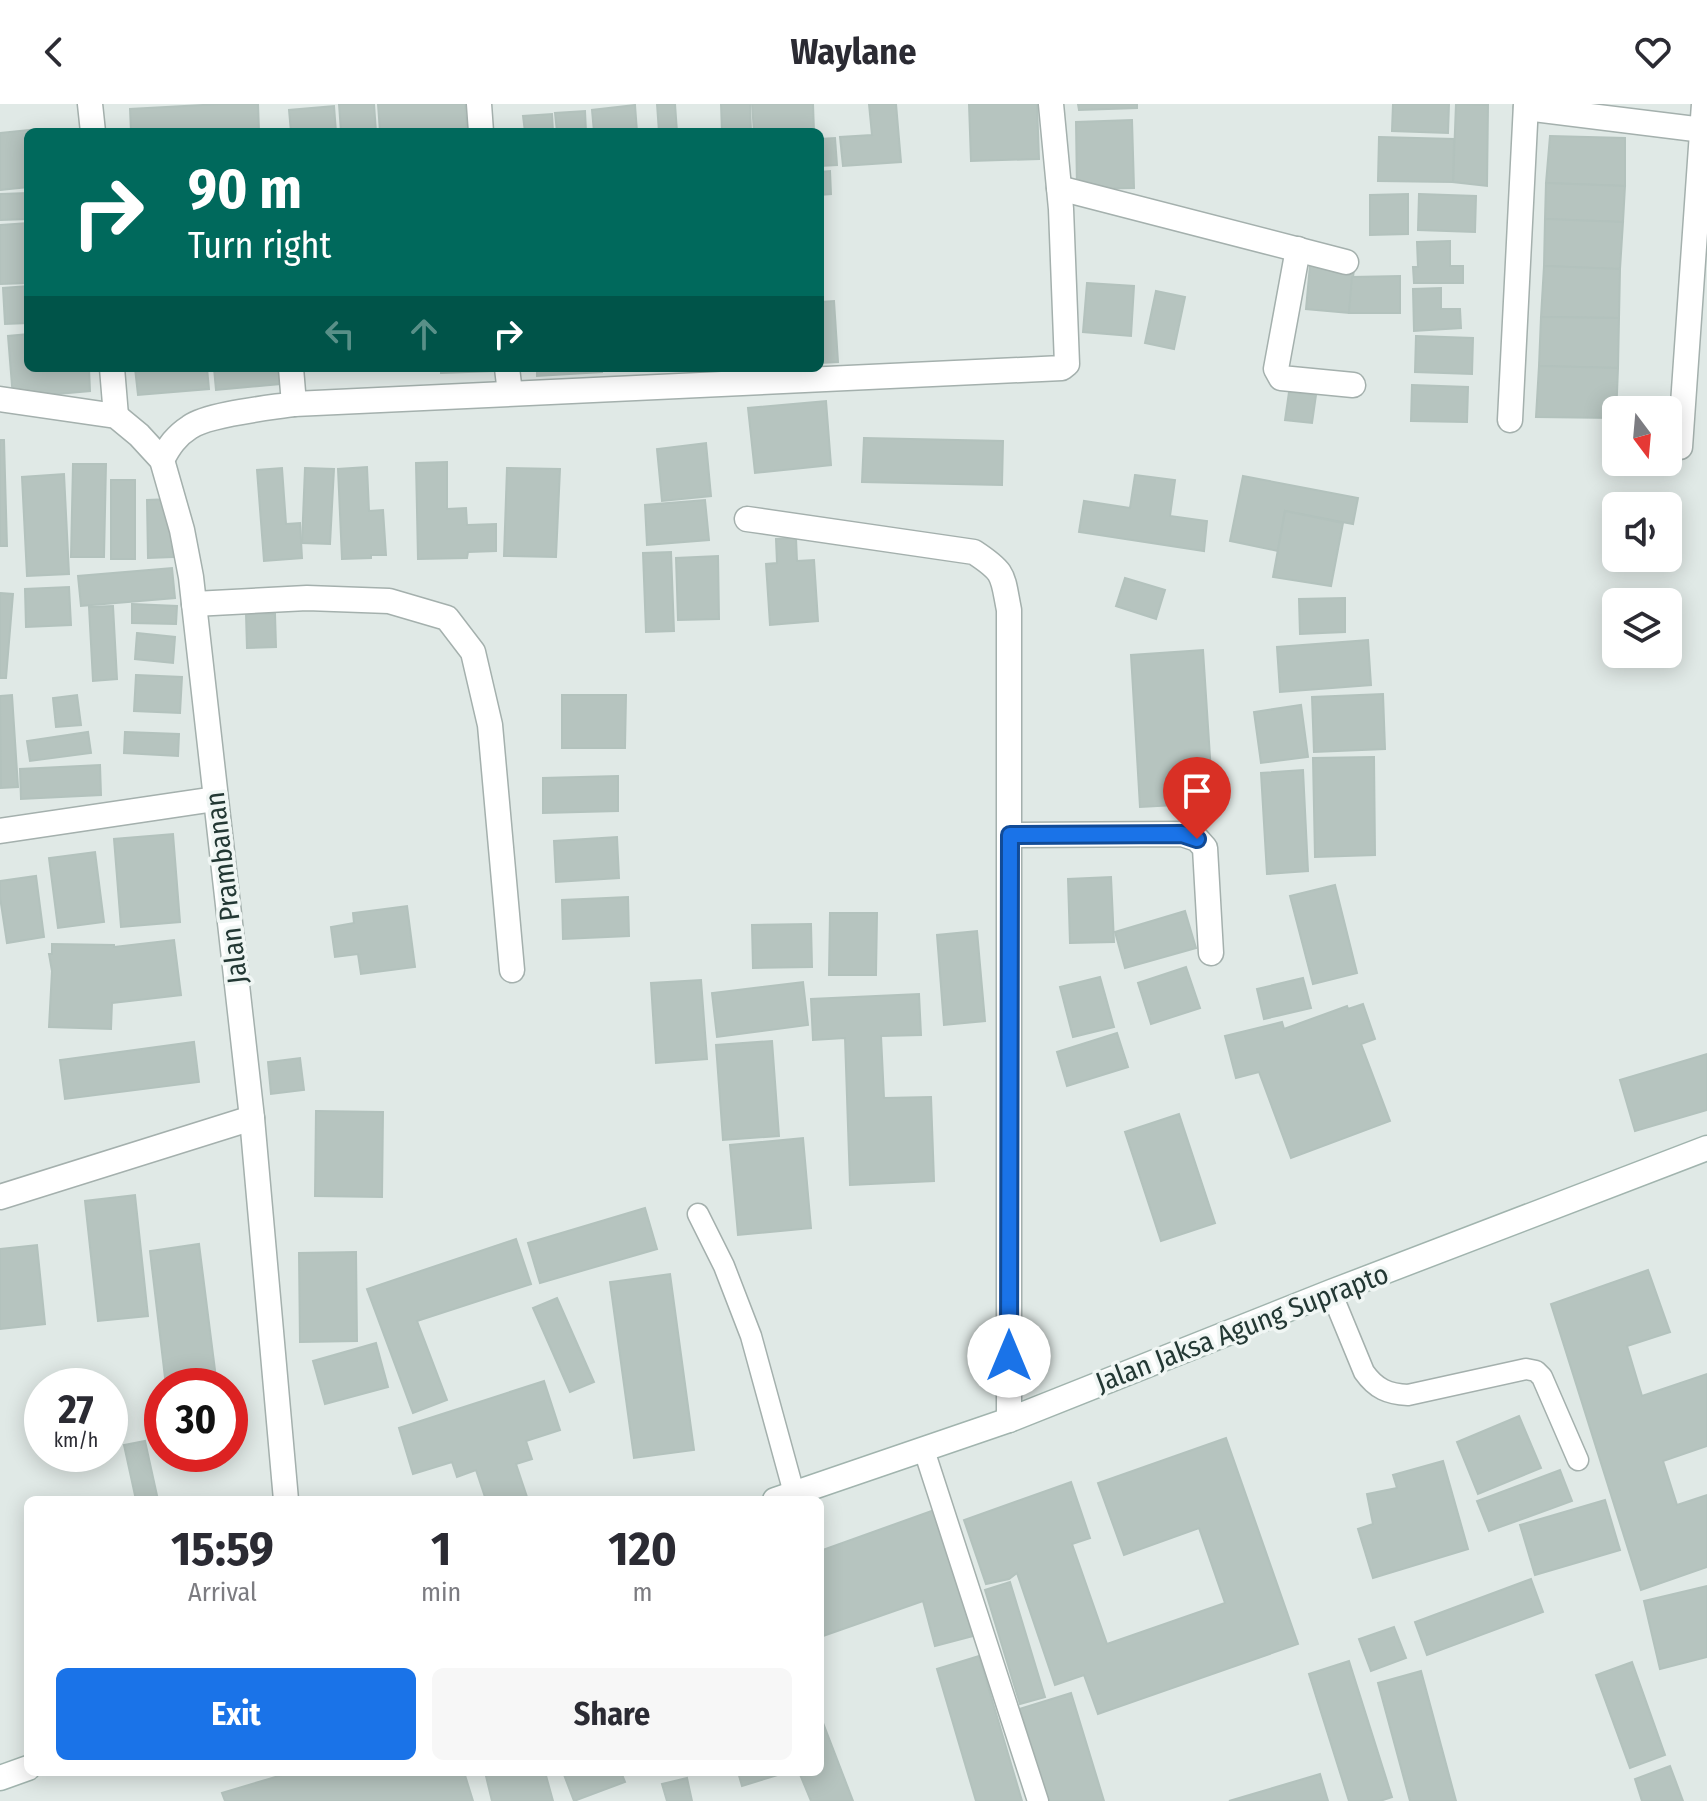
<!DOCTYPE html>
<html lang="en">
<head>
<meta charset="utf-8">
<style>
	body { margin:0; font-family:"Fira Sans Condensed",sans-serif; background:#f7f7f7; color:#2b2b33; height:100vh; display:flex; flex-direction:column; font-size:30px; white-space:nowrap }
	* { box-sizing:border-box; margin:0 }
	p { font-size:26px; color:#7c7c81 }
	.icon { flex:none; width:44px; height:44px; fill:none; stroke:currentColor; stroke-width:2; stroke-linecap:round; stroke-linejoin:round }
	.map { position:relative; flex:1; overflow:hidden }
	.panel { position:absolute; left:24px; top:1392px; width:800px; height:280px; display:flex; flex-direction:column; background:#fff; border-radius:12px; box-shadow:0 4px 20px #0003 }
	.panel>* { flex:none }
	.hud { position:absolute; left:24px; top:24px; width:800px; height:244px; border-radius:12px; box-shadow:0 4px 20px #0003; background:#00695c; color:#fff; overflow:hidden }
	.needle { width:52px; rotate:164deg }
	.controls { position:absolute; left:1602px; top:292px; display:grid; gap:16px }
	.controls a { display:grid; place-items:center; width:80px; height:80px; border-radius:12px; background:#fff; box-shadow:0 4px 20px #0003; font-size:40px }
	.speed { position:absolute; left:24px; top:1264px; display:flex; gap:16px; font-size:40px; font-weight:700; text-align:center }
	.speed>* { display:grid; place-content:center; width:104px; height:104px; border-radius:50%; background:#fff; box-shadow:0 4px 20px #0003; line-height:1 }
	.speed small { font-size:20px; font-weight:400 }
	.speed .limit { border:12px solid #d22; background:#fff; color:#111 }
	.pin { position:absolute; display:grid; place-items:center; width:68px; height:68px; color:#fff; margin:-82px -34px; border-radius:50% 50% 50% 0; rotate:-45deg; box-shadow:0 0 8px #0007 }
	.pin .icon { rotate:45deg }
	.me { position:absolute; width:88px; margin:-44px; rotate:0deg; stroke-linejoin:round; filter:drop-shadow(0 0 6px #0008) }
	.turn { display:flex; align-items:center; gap:28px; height:168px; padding:0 32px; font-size:36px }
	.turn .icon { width:104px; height:104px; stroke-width:2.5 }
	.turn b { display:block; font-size:56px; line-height:68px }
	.lanes { display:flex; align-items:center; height:76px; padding:0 32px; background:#0003; justify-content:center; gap:40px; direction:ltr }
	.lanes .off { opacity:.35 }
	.eta { display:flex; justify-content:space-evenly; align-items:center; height:136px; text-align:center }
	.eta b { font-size:48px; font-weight:700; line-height:56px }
	.cta { display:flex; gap:16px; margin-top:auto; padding:16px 32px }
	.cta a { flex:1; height:92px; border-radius:12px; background:#1a73e8; color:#fff; font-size:32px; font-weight:700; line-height:92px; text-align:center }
	.cta a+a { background:#f7f7f7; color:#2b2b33 }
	header { display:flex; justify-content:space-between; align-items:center; height:104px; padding:0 32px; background:#fff; font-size:36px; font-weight:700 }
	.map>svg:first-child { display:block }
	.building { fill:#b6c4bf; stroke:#b3c2bd; stroke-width:2 }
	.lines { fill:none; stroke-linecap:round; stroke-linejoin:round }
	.service-casing { stroke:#a4b0ad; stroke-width:23 }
	.minor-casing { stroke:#a4b0ad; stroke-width:27 }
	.secondary-casing { stroke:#a1b4ae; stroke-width:27 }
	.service { stroke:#fff; stroke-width:20 }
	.minor { stroke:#fff; stroke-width:24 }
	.secondary { stroke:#fff; stroke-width:24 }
	.route-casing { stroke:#114b97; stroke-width:20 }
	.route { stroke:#1a73e8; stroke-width:14 }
	.labels { text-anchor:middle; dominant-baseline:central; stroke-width:7; stroke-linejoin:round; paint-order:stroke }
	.street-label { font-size:28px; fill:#233834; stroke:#f0f6f4 }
</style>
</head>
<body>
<header><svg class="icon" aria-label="back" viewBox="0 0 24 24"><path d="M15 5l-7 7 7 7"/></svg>Waylane<svg class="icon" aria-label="heart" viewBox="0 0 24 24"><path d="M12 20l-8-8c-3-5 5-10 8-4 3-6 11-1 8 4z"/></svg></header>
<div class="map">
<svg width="1707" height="1697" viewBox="0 0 1707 1697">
	<rect width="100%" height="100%" fill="#e0e9e6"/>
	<g class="building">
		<path d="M221,0h37l1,28h-128l-1,-23z"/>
		<path d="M339,0h35l2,28h-35z"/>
		<path d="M378,0h87l2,28h-87z"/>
		<path d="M657,0h18l2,28h-18z"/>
		<path d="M721,0h29l1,28h-29z"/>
		<path d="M752,0h61l1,28h-60z"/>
		<path d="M869,0h27l5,58 -58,4 -3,-29 32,-2z"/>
		<path d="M969,0h68l2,55 -68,2z"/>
		<path d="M1078,0h59v4l-58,2z"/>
		<path d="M1393,0h56l-1,29 -56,-2z"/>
		<path d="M1456,0l32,1 -1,81 -34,-4z"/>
		<path d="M635,1l2,27h-43l-2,-22z"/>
		<path d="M334,2l2,26h-45l-2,-22z"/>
		<path d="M585,7l1,21h-29l-2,-19z"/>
		<path d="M552,10l1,18h-28l-2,-16z"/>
		<path d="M1132,16l2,68 -57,1 -1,-67z"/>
		<path d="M38,25v3h-10v55l-28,3v-57z"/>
		<path d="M1550,32l75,2v48l-79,-3z"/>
		<path d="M1379,33l75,2 -1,43 -75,-1z"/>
		<path d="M835,34l2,27 -17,1v-27z"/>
		<path d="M830,67l1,23 -11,1v-23z"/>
		<path d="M1546,79l79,3 -2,36 -78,-3z"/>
		<path d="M28,89v26l-28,1v-26z"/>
		<path d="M1408,90v40l-38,1v-40z"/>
		<path d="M1419,90l57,2 -1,36 -57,-2z"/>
		<path d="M1545,115l78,3 -3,47 -76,-3z"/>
		<path d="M28,119v60l-28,1v-59z"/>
		<path d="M1450,137v25h13v17h-49l-1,-16h5l-1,-25z"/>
		<path d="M1310,161l44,4 -5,44 -43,-4z"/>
		<path d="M1544,162l76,3 -1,49 -78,-1z"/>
		<path d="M1400,172v37h-51l3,-36z"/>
		<path d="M1087,179l47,3 -3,50 -48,-4z"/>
		<path d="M28,182v37l-23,1 -2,-36z"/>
		<path d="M1441,184v21h19l1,19 -47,3 -1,-42z"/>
		<path d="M1156,187l29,6 -11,52 -29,-6z"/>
		<path d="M834,197l4,61 -18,1v-61z"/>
		<path d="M1541,213l78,1 -1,50 -79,-2z"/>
		<path d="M28,230v34h61l1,23 -77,7 -5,-62z"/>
		<path d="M1416,232l57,2 -1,36 -57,-2z"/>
		<path d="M1539,262l79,2 -2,50 -80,-1z"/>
		<path d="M135,264h72l2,21 -71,6z"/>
		<path d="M214,264h64l2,16 -64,6z"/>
		<path d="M441,264h54v3l-54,2z"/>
		<path d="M537,264h65v4l-65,4z"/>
		<path d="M1412,281l56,2 -1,35 -56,-1z"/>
		<path d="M1289,288l27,3 -4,28 -27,-3z"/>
		<path d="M826,297l5,64 -76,8 -7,-65z"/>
		<path d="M864,334l139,3 -1,44 -140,-3z"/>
		<path d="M0,336h4l3,106h-7z"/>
		<path d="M706,339l5,53 -49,5 -5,-52z"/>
		<path d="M447,358v47l19,-1 1,17 29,-1v27l-28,1 -1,6 -49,1 -2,-96z"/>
		<path d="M73,360h33l-2,93h-33z"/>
		<path d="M367,363l2,44 14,-1 3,45h-15v3l-29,1 -4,-90z"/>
		<path d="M282,364l4,56 14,-1 2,35 -38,3 -7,-91z"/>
		<path d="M305,364l29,1 -4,75 -28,-1z"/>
		<path d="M507,364l53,1 -4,88 -52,-1z"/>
		<path d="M64,370l5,100 -42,2 -5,-99z"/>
		<path d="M1135,371l40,5 -5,36 37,5 -3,30 -125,-19 5,-31 46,7z"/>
		<path d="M1243,372l115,22 -5,26 -68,-13 -7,40 -48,-10z"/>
		<rect x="111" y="376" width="24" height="79"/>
		<path d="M171,395l2,58 -25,1 -1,-58z"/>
		<path d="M705,396l4,40 -62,5 -2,-40z"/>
		<path d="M1285,407l58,12 -12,63 -58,-9z"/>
		<path d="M796,434l1,23 17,-1 4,61 -48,4 -4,-61 11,-1 -1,-24z"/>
		<path d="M671,448l3,79 -28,1 -3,-79z"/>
		<path d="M718,452l1,63 -41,1 -2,-62z"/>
		<path d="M172,464l3,30 -94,8 -3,-30z"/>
		<path d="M1125,474l40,12 -9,29 -40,-13z"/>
		<path d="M69,483l2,38 -45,2 -1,-38z"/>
		<path d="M0,489l13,1 -7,84h-6z"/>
		<path d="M1345,494v34l-45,2 -1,-35z"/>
		<path d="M132,500l45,2 -1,18 -44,-1z"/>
		<path d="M113,502l4,73 -24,2 -4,-74z"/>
		<path d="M246,510h29l1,33 -29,1z"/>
		<path d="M137,529l38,4 -2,26 -38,-4z"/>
		<path d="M1368,536l3,45 -91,7 -3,-45z"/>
		<path d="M1203,546l10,153 -73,4 -9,-152z"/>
		<path d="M136,571l46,2 -2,36 -46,-2z"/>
		<path d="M1383,590l2,55 -71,3 -2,-55z"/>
		<path d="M12,591l6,92 -17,1 -1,-92z"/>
		<path d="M77,591l4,30 -25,2 -3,-29z"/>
		<path d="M562,591h64l-1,53h-63z"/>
		<path d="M1301,601l7,52 -47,6 -7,-51z"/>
		<path d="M88,628l3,21 -61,8 -3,-20z"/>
		<path d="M125,628l54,2 -1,22 -54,-3z"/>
		<path d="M1374,653l1,98 -60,2 -2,-99z"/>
		<path d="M100,661l1,30 -80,4 -1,-30z"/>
		<path d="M1303,666l5,101 -41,3 -6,-101z"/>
		<path d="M618,672v35l-75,2v-35z"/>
		<path d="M173,730l7,88 -59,5 -7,-88z"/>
		<path d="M617,733l2,41 -63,4 -2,-41z"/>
		<path d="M95,748l9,70 -46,6 -9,-70z"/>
		<path d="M36,772l8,61 -37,6 -7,-46v-16z"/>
		<path d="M1111,773l3,65 -44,1 -2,-64z"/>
		<path d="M1335,781l22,88 -44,11 -23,-88z"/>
		<path d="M628,793l1,39 -66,3 -1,-39z"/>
		<path d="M407,802l8,61 -54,7 -3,-20 -23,3 -4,-30 23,-4 -1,-10z"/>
		<path d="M1185,807l11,37 -71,20 -10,-36z"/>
		<path d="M830,809h47l-1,62h-47z"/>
		<path d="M811,820l1,43 -59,1 -1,-43z"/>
		<path d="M977,827l8,90 -41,4 -7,-90z"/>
		<path d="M174,836l7,55 -69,8 -1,26 -62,-2 3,-56 -3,-17h3v-10l62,1v2z"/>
		<path d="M1186,863l14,41 -49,16 -13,-41z"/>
		<path d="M1100,873l14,50 -41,10 -13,-50z"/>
		<path d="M1303,874l8,30 -47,11 -7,-30z"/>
		<path d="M701,876l6,79 -51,4 -5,-80z"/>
		<path d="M803,878l5,43 -91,12 -5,-44z"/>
		<path d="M919,890l2,41 -40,1 3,62 47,-1 3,84 -84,4 -5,-147 -32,2 -2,-41z"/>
		<path d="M1363,900l12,35 -14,5 29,77 -99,37 -32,-86 -23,6 -11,-42 57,-14 2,7 63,-23 1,3z"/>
		<path d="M1117,929l11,34 -61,19 -10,-34z"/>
		<path d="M772,937l7,95 -56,4 -7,-95z"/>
		<path d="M194,938l5,40 -134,17 -5,-39z"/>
		<path d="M1707,950v56l-72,21 -15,-51z"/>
		<path d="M300,954l4,32 -33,4 -3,-32z"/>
		<path d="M316,1007l67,1 -1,85 -67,-1z"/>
		<path d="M1179,1010l36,109 -54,18 -36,-109z"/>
		<path d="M803,1034l8,90 -73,7 -8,-90z"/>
		<path d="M135,1091l13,121 -50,5 -13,-120z"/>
		<path d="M645,1104l12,41 -117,34 -12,-40z"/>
		<path d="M516,1135l15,45 -114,37 30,79 -34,13 -46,-124z"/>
		<path d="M199,1140l18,142h-51l-16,-135z"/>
		<path d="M37,1141l8,79 -45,5v-80z"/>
		<path d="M356,1148l1,89 -57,1 -1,-89z"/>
		<path d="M1648,1166l22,62 -43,14 15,50 65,-22v72l-44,15 14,44 30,-10v72l-66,23 -90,-286z"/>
		<path d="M670,1170l24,176 -60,8 -24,-176z"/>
		<path d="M557,1194l37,84 -24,10 -37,-84z"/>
		<path d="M376,1239l12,44 -63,17 -12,-43z"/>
		<path d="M544,1277l16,49 -34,11 6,18 -16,5 12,36h-42l-10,-30 -19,7 -5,-15 -39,12 -14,-46z"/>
		<path d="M1519,1312l22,52 -63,26 -21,-52z"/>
		<path d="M1226,1334l72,206 -200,70 -14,-39 -29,10 -38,-112 -8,6 -23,5 -22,-64 107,-38 19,56 -18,6 35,100 118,-41 -26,-75 -75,27 -26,-72z"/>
		<path d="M145,1337l13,59h-22l-12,-55z"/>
		<path d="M1443,1357l25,88 -95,29 -15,-49 15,-5 -6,-30 30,-6 -4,-13z"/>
		<path d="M1560,1366l12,31 -83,30 -12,-30z"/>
		<path d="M1605,1396l15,50 -85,25 -15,-50z"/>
		<path d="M937,1405l36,127 -38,10 -12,-45 -103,36v-86z"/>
		<path d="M1531,1475l12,33 -116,43 -12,-33z"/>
		<path d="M1010,1478l35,115 -25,7 -35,-114z"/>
		<path d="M1707,1482v71l-47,12 -16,-68z"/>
		<path d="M1394,1523l12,31 -35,13 -12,-32z"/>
		<path d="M979,1552l43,145h-46l-39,-132z"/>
		<path d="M1349,1557l43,136 -12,4h-31l-40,-127z"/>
		<path d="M1632,1558l33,93 -35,13 -34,-93z"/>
		<path d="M1421,1567l35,130h-46l-32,-118z"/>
		<path d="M1071,1589l33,108h-64l-27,-90z"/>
		<path d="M820,1611l33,86h-42l-12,-29h21z"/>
		<path d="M1670,1662l13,35h-41l-7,-22z"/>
		<path d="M292,1668h172l9,29h-248l-3,-8z"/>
		<path d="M485,1668h60l8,29h-61z"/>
		<path d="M563,1668h58l4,10 -51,19z"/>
		<path d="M738,1668h45l1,1 -42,13z"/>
		<path d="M1320,1670l8,27h-99z"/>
		<path d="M687,1674l5,23h-25l-5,-17z"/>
	</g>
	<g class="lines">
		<defs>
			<g id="service">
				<path d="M698,1110l26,52 27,70 43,157"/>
				<path d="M1331,1188l33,80c12,17 24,22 44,23l118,-26 10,2 6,6 36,83"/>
				<path d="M924,1346l114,351"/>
			</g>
			<g id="minor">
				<path d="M90,0l3,28"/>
				<path d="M479,0l2,28"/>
				<path d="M1526,4l177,22"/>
				<path d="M1059,84l287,74"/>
				<path d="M1298,145l-22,120 5,9 72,7"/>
				<path d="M112,264l4,48"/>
				<path d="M291,264l3,36"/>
				<path d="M507,264l3,25"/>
				<path d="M0,295l116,17 23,19 23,25 20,70 9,47 61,541 34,382"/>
				<path d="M1510,316l16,-316"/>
				<path d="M1680,343l24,-343"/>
				<path d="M162,356c7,-14 14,-24 28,-33 18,-13 79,-19 104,-23l768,-36 5,-4 -6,-155 -10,-105"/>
				<path d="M747,415l227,33c32,21 28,23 35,58v810"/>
				<path d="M194,500l113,-6 82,3 58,17 26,34 17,73 22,245"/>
				<path d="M0,727l215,-32"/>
				<path d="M1010,731l172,-1 15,5 8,9 6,105"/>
				<path d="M0,1093l252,-79"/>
			</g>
			<g id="secondary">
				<path d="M775,1396l234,-80 322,-128 376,-144"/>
				<path d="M0,1674l28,-10"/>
			</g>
		</defs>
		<use href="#service" class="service-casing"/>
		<use href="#minor" class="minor-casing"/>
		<use href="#secondary" class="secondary-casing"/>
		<use href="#service" class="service"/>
		<use href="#minor" class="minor"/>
		<use href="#secondary" class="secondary"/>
	</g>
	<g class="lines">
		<defs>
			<path id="route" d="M1009,1252l1,-521 172,-1 15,5"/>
		</defs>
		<use href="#route" class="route-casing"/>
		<use href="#route" class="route"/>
	</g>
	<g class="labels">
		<g class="street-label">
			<text transform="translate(226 784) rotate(-97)">Jalan Prambanan</text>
			<text transform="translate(1242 1224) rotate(-21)">Jalan Jaksa Agung Suprapto</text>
		</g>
	</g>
</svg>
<div class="controls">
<a><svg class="needle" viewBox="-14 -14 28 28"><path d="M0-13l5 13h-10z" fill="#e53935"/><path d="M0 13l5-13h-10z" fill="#7c7c81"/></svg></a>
<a><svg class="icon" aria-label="sound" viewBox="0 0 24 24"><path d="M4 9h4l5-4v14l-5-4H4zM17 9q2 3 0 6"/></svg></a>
<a><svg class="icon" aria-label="layers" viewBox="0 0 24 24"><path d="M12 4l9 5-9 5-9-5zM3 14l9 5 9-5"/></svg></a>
</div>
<div class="speed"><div>27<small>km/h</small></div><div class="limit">30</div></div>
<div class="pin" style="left:1197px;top:735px;background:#d93025"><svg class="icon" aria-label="arrive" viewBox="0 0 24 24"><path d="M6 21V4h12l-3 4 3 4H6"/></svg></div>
<svg class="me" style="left:1009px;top:1252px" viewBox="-20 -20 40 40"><circle r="19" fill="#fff"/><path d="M0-13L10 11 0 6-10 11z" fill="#1a73e8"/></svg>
<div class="hud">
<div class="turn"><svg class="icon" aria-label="right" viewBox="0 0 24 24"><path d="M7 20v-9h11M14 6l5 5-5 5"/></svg><div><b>90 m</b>Turn right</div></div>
<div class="lanes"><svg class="icon off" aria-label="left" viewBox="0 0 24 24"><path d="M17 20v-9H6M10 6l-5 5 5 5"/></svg><svg class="icon off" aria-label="ahead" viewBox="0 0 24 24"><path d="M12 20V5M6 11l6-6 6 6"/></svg><svg class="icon" aria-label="right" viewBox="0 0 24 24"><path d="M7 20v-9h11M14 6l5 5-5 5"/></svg></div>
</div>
<section class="panel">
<div class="eta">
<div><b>15:59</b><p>Arrival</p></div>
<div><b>1</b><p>min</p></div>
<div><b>120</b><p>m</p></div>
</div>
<div class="cta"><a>Exit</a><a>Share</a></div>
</section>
</div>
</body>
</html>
